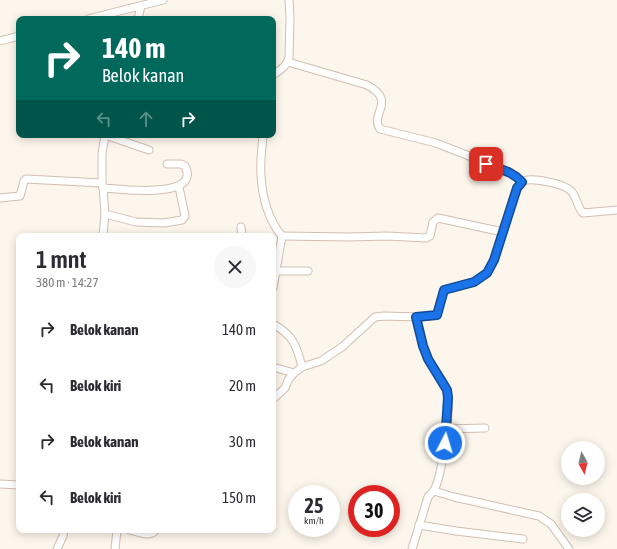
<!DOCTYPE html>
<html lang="id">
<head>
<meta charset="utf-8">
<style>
	body { margin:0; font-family:"Asap Condensed",sans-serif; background:#f7f7f7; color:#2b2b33; height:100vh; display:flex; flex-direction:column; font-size:15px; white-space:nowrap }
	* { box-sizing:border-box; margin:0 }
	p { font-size:13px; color:#7c7c81 }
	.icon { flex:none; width:22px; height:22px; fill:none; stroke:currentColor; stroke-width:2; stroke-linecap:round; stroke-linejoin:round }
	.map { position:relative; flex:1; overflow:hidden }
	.sheet { position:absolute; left:16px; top:233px; width:260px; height:300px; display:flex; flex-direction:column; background:#fff; border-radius:8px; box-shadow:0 2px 10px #0003 }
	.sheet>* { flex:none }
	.banner { position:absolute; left:16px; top:16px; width:260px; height:122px; border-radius:8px; box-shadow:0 2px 10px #0003; background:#00695c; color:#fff; overflow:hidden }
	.needle { width:26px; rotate:172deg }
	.controls { position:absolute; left:561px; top:441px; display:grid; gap:8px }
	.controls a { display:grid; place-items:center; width:44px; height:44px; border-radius:50%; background:#fff; box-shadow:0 2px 10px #0003; font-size:20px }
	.speed { position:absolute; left:288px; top:485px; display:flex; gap:8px; font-size:20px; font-weight:700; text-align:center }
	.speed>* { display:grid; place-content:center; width:52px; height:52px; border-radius:50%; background:#fff; box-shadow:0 2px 10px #0003; line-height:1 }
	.speed small { font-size:10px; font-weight:400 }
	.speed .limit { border:6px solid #d22; background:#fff; color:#111 }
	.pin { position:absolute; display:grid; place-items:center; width:34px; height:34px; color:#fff; margin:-17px; border-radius:8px; box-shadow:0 2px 6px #0006 }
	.me { position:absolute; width:44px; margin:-22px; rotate:5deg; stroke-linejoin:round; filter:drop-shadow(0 0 3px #0008) }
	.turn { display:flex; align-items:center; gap:14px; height:84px; padding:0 20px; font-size:18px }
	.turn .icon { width:52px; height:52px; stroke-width:2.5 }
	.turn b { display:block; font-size:28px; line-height:34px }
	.lanes { display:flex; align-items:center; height:38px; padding:0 20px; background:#0003; justify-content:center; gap:20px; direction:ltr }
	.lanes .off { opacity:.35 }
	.round { display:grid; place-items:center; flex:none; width:42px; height:42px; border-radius:21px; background:#f7f7f7 }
	.summary { display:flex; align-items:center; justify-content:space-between; height:68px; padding:0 20px }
	h1 { font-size:24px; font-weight:600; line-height:30px }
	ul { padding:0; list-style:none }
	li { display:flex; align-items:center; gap:12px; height:56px; padding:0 20px }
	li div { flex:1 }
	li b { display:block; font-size:15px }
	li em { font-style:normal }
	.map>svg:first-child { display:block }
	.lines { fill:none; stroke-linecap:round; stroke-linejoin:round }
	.minor-casing { stroke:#d1beb0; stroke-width:9 }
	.minor { stroke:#fff; stroke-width:7 }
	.route-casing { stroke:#114b97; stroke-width:10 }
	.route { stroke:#1a73e8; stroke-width:7 }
</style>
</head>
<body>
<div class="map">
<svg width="617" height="549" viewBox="0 0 617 549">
	<rect width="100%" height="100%" fill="#fdf6ec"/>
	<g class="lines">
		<defs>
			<g id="minor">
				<path d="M88,19l75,-19"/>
				<path d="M138,19l3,-13"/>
				<path d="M0,41l19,-5"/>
				<path d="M288,62l79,23c31,17 2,28 13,44l56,14 74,29 6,4 6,6"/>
				<path d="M273,75c7,-5 13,-8 16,-17l1,-40 -1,-18"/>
				<path d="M105,135l44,15"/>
				<path d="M263,135c-1,13 -3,27 -2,40 1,21 7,45 21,61l-9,52"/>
				<path d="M103,188c16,1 99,12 82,-22l-4,-2h-14"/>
				<path d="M0,198l20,-2 4,-15 2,-2 76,4"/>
				<path d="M105,214l31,8 28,1 18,-3 3,-4 -6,-29"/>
				<path d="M241,227l1,9"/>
				<path d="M103,236l2,-22 -2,-26 -1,-5v-29l3,-19"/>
				<path d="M282,236l68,1 37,-1 39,2 4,-2 3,-14 5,-4 65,14"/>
				<path d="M273,271h35"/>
				<path d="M273,324c20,11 24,22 29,43"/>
				<path d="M273,367l21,6"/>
				<path d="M273,399l12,-11 3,-8 6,-7 8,-6 19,-6 21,-14 33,-30 9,-1 36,1 17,-2 7,-25 30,-8 13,-9 7,-12 23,-73c2,-3 3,-5 6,-7 9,-4 42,3 48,10 6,6 6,16 12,22l34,-3"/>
				<path d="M446,429l39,-1"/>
				<path d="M0,484l19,1"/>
				<path d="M434,491l20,6 85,19 12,8 18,25"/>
				<path d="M419,525l37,6 67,8"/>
				<path d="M130,530c9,2 19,8 26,0"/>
				<path d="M57,549l6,-13 1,-6"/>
				<path d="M115,549l2,-19"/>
				<path d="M412,549l16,-52c2,-2 4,-4 6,-7 8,-13 18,-86 13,-100 -4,-11 -14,-21 -19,-32 -6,-13 -9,-27 -12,-41"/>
			</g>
		</defs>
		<use href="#minor" class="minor-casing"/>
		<use href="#minor" class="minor"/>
	</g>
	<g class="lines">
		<defs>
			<path id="route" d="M445,443l3,-45 -1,-8 -19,-31 -5,-13 -7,-29 21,-2 7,-25 30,-8 13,-9 7,-13 23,-72 5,-6c-10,-11 -23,-13 -36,-18"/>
		</defs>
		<use href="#route" class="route-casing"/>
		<use href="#route" class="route"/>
	</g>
</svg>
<div class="controls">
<a><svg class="needle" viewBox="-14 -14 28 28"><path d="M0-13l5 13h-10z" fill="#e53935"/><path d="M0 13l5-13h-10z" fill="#7c7c81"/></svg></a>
<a><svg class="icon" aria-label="layers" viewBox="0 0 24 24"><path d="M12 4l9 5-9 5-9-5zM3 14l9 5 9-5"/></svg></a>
</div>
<div class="speed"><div>25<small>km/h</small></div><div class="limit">30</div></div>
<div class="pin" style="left:486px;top:164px;background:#d93025"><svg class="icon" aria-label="arrive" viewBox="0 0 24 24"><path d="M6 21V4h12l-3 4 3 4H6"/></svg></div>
<svg class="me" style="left:445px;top:443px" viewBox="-20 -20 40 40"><circle r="17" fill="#1a73e8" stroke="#fff" stroke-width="3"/><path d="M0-11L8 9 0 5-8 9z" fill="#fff"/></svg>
<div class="banner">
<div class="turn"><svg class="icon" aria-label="right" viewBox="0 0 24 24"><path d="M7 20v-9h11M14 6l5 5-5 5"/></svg><div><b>140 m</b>Belok kanan</div></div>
<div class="lanes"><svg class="icon off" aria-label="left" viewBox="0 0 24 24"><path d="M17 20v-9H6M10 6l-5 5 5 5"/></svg><svg class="icon off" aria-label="ahead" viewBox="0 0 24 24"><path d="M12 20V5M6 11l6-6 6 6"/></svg><svg class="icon" aria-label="right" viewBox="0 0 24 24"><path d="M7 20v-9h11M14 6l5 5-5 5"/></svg></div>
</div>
<section class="sheet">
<div class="summary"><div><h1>1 mnt</h1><p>380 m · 14:27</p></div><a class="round"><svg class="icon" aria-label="close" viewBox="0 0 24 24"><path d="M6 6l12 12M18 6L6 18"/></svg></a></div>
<ul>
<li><svg class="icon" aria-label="right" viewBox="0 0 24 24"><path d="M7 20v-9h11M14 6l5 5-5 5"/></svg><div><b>Belok kanan</b></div><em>140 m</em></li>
<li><svg class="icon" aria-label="left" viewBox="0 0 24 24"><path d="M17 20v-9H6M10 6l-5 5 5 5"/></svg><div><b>Belok kiri</b></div><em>20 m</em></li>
<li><svg class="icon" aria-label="right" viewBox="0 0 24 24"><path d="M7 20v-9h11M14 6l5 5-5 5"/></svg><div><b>Belok kanan</b></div><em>30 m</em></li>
<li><svg class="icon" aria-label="left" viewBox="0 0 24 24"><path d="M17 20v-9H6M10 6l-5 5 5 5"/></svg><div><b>Belok kiri</b></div><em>150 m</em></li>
</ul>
</section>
</div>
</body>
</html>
